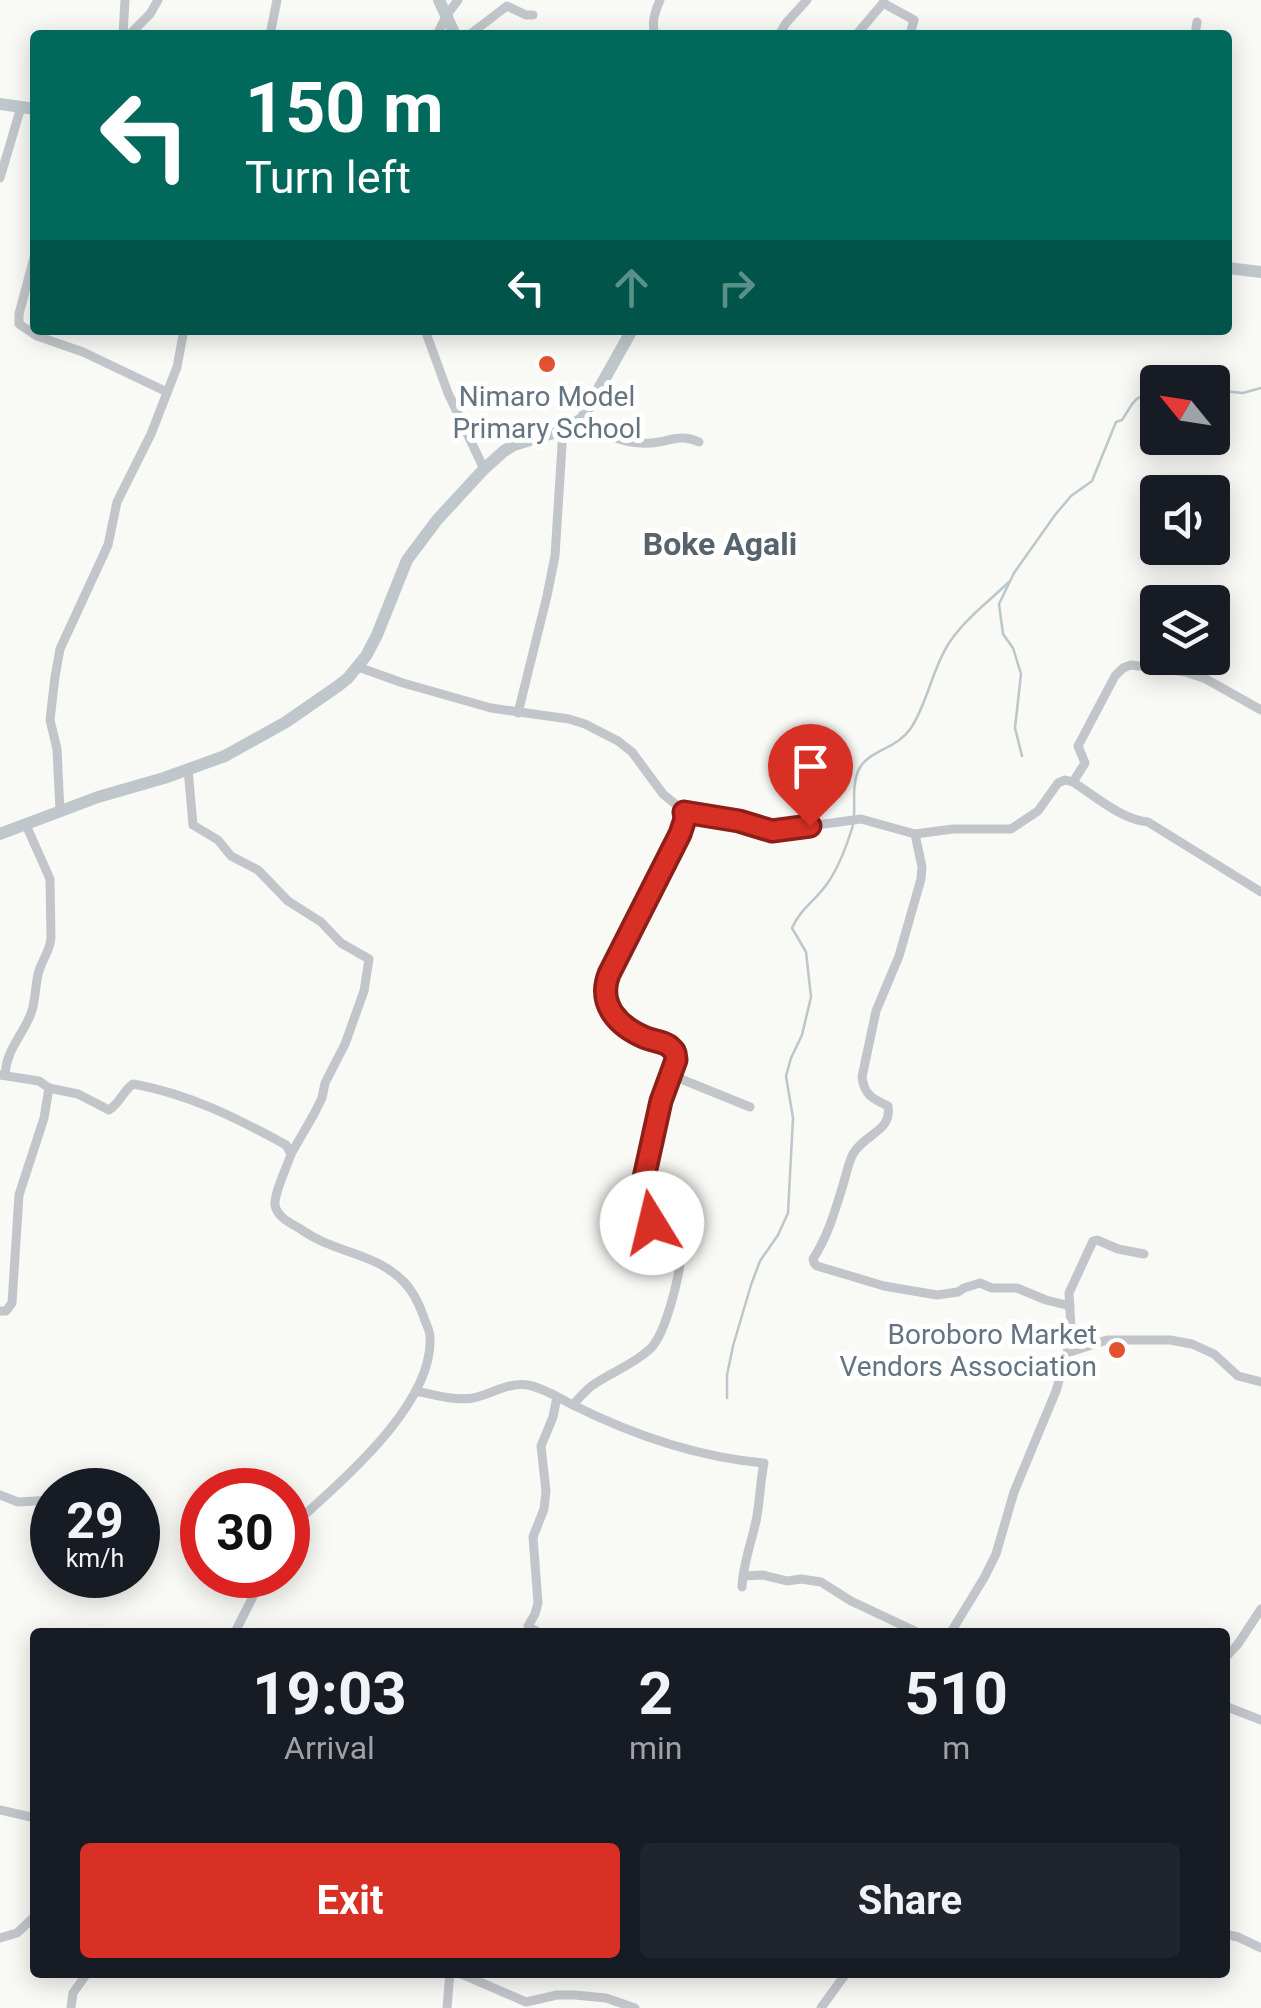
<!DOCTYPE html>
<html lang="en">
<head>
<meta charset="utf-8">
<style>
	body { margin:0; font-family:Roboto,sans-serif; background:#20242c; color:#f1f3f6; height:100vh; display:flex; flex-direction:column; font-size:38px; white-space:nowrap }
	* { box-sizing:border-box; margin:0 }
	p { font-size:32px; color:#9ea1a6 }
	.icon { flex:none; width:55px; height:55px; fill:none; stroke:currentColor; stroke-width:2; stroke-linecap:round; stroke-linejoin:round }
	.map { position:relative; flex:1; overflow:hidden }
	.panel { position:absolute; left:30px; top:1628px; width:1200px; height:350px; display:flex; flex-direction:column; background:#171b24; border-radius:10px; box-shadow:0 5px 25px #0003 }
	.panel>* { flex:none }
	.banner { position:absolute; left:30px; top:30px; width:1202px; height:305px; border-radius:10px; box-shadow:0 5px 25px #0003; background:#00695c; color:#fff; overflow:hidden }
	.needle { width:65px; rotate:300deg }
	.fabs { position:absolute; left:1140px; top:365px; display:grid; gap:20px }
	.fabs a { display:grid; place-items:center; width:90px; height:90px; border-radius:10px; background:#171b24; box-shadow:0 5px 25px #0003; font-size:50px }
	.speed { position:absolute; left:30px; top:1468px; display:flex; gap:20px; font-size:50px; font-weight:700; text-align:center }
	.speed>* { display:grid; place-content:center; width:130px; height:130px; border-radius:50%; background:#171b24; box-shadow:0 5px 25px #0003; line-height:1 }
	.speed small { font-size:25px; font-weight:400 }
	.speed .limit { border:15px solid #d22; background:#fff; color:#111 }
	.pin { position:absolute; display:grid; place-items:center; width:85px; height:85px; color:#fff; margin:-102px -42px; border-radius:50% 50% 50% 0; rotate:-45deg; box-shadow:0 0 10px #0007 }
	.pin .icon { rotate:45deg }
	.me { position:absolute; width:110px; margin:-55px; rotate:351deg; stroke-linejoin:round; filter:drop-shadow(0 0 8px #0008) }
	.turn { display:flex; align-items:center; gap:35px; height:210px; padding:0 50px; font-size:45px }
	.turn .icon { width:130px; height:130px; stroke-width:2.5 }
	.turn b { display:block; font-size:70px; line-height:85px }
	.lanes { display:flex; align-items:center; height:95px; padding:0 50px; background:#0003; justify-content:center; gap:50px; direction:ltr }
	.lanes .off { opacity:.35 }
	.eta { display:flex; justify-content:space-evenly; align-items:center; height:170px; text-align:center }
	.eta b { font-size:60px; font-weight:700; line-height:70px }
	.cta { display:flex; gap:20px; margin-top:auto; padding:20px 50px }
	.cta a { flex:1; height:115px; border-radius:10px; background:#d93025; color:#fff; font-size:40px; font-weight:700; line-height:115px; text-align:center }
	.cta a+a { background:#20242c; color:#f1f3f6 }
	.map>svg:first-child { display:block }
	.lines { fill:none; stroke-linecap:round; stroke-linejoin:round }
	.stream { stroke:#bbc7cb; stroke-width:2.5 }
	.street { stroke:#c2c6ca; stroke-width:9 }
	.secondary { stroke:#c0c7cc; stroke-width:12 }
	.route-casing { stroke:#8d1f18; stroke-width:25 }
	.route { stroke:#d93025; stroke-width:18 }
	.poi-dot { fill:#e1522e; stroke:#fff; stroke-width:4 }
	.labels { text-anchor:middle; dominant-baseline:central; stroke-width:10; stroke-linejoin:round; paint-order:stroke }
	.poi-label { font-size:28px; fill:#647581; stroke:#fff }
	.quarter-label { font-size:32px; font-weight:bold; fill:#56636c; stroke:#fff }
</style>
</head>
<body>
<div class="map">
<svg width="1261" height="2008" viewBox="0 0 1261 2008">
	<rect width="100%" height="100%" fill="#f9f9f6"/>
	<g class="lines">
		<g class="stream">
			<path d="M1212,390l31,3 18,-5"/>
			<path d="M1022,756l-7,-28 6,-54 -8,-26 -10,-14 -4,-30 15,-31 41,-58 16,-19 21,-15 24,-59 6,-2c12,-17 10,-26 36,-25"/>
			<path d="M854,817c1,-15 -2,-31 4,-46 10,-22 37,-20 53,-43 17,-26 21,-59 38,-85 16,-24 39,-41 60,-61"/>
			<path d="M727,1398v-23l6,-29 18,-61 9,-24 18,-26 10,-22 5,-95 -7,-42 5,-18 11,-23 9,-38 -5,-45 -14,-24c9,-20 23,-27 35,-44 12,-17 20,-39 26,-59"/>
		</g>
		<g class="street">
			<path d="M883,3l31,17 -4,15"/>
			<path d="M123,35l2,-35"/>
			<path d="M129,35l21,-21 8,-14"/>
			<path d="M270,35l7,-35"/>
			<path d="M437,35l9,-19 12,-16"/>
			<path d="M469,35l38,-29 19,9h7"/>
			<path d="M655,35c-4,-13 0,-23 5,-35"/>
			<path d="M779,35l7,-12 21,-23"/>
			<path d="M856,35l28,-33"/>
			<path d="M1195,35l2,-13"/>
			<path d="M0,178l21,-71"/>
			<path d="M35,254l-16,60v10l18,12 46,16 84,40"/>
			<path d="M425,330l23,63 36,76"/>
			<path d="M582,419c22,17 49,28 77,23 16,-3 24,-7 40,0"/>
			<path d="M358,667l45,16 88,25 78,11 16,5 33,17 14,11 31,42 22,18 54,9 33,10 89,-12 54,15 38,-5h58l27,-18 20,-28 7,-3 8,2c22,14 49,38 75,40l113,70"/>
			<path d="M518,713l29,-117 8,-40 8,-126"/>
			<path d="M188,769l5,56 25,15 13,16 27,14 30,31 33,21 20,21 28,16 -5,32 -19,53 -20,39 -3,15 -8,16 -23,40"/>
			<path d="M1073,782l12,-19 -7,-17 37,-70 8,-8 8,-3 55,7 20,7 55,31"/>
			<path d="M60,811l-3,-62 -7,-29 5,-43 5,-28 48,-104 9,-43 34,-68 26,-67 7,-37"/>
			<path d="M915,834l7,33 -1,12 -22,77 -23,55 -14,66c2,18 11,22 26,29 4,26 -23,27 -35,48 -5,10 -7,21 -10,31 -8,26 -15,51 -30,74l1,4 3,3 67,20 53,9 21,-3 6,-4 16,-5 12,5h25l29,12 24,6"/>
			<path d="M0,1075l39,6 10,7 -5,30 -25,77 -7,108 -6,8h-6"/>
			<path d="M5,1075c1,-24 16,-38 25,-59 7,-15 4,-33 10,-48 4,-11 10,-18 11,-30l-1,-59 -24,-54"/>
			<path d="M671,1075l79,32"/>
			<path d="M49,1088l29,6 31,16c11,-7 14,-19 24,-26 54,9 106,35 153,61l5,9c-4,13 -17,39 -16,51 2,13 18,19 27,25 34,24 73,22 102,52 9,9 15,22 19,33 2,7 7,15 7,22 4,70 -95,149 -142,193"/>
			<path d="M1067,1353l40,-13h63l22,4 22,10 24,22 23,6"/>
			<path d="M416,1391c18,4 39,10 57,7 19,-4 35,-16 55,-13 16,3 31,13 45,20 7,-8 14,-17 23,-22 18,-12 38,-19 54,-34 17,-16 32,-82 32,-106 -16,-23 -37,-10 -42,-46l21,-96 16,-41 -1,-6 -5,-7 -24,-8 -30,-18 -7,-9 -4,-30 69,-138 10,-25v-7"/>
			<path d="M573,1405c60,30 124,52 191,58 -4,19 -4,39 -8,58 -5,23 -13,43 -14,66"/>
			<path d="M0,1495l18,7 34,-2"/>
			<path d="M743,1576l20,-1 24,6 14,-2 20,3 30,19 66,31"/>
			<path d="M235,1632l29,-57"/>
			<path d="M538,1632l-10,-6 7,-12 3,-11 -5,-66 11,-28 2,-18 -5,-45 12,-29 4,-20"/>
			<path d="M951,1632l33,-54 12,-24 18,-62 42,-101 11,-38 4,-24 -2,-36 24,-52 4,-1 21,9 26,5"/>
			<path d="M1225,1658l13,-14 23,-35"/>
			<path d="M1225,1706l36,14"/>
			<path d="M0,1810l35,8"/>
			<path d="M1225,1934l13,3 23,11"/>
			<path d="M0,1938l17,-5 18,-17"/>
			<path d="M457,1972l69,30 31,-7h18l31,3 29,10"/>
			<path d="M71,2008l2,-15 15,-21"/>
			<path d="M447,2008l3,-36"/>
			<path d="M821,2008l26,-36"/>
		</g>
		<g class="secondary">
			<path d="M439,0l16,35"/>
			<path d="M0,104l35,5"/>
			<path d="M1228,268l33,4"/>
			<path d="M0,834l98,-37 66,-19 61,-22 61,-34 52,-36 10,-8 18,-22 11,-21 30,-75 30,-40 47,-51 20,-18 10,-6 49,-15 19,-11 50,-89"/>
		</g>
	</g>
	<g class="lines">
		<defs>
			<path id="route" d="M652,1223l-10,-16 -2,-11 21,-95 15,-41c-1,-8 0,-8 -7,-14 -7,-5 -16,-5 -23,-8 -27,-11 -49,-33 -37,-64l71,-140 5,-15 -1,-7 55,9 33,10 38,-5"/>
		</defs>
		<use href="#route" class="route-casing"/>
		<use href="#route" class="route"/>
	</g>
	<g class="poi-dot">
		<circle cx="547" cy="364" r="10"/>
		<circle cx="1117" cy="1350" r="10"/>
	</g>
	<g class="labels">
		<g class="poi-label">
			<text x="547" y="396">Nimaro Model<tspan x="547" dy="32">Primary School</tspan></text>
			<text x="1097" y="1334" text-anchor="end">Boroboro Market<tspan x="1097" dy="32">Vendors Association</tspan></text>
		</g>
		<g class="quarter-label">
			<text x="720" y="544">Boke Agali</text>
		</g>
	</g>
</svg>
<div class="fabs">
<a><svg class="needle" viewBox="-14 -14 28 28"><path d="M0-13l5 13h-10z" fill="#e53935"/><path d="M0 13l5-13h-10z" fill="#9ea1a6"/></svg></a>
<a><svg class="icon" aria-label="sound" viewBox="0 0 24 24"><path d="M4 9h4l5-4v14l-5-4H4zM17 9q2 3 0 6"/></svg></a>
<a><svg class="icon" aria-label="layers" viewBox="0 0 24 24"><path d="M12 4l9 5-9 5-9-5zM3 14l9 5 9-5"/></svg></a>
</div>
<div class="speed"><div>29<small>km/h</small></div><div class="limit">30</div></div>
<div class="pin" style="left:810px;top:826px;background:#d93025"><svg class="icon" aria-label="arrive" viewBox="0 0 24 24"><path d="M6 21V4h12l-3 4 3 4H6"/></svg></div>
<svg class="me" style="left:652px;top:1223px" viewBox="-20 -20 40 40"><circle r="19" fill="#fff"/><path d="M0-13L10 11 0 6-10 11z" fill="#d93025"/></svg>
<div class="banner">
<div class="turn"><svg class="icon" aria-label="left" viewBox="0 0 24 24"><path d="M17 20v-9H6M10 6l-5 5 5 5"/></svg><div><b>150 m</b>Turn left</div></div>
<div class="lanes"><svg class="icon" aria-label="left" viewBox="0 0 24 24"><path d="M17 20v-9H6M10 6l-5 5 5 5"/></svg><svg class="icon off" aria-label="ahead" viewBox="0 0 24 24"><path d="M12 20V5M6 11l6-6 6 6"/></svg><svg class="icon off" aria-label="right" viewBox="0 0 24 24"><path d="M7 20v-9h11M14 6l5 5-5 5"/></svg></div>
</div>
<section class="panel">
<div class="eta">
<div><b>19:03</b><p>Arrival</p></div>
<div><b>2</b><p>min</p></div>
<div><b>510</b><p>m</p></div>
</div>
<div class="cta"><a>Exit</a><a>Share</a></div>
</section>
</div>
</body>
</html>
